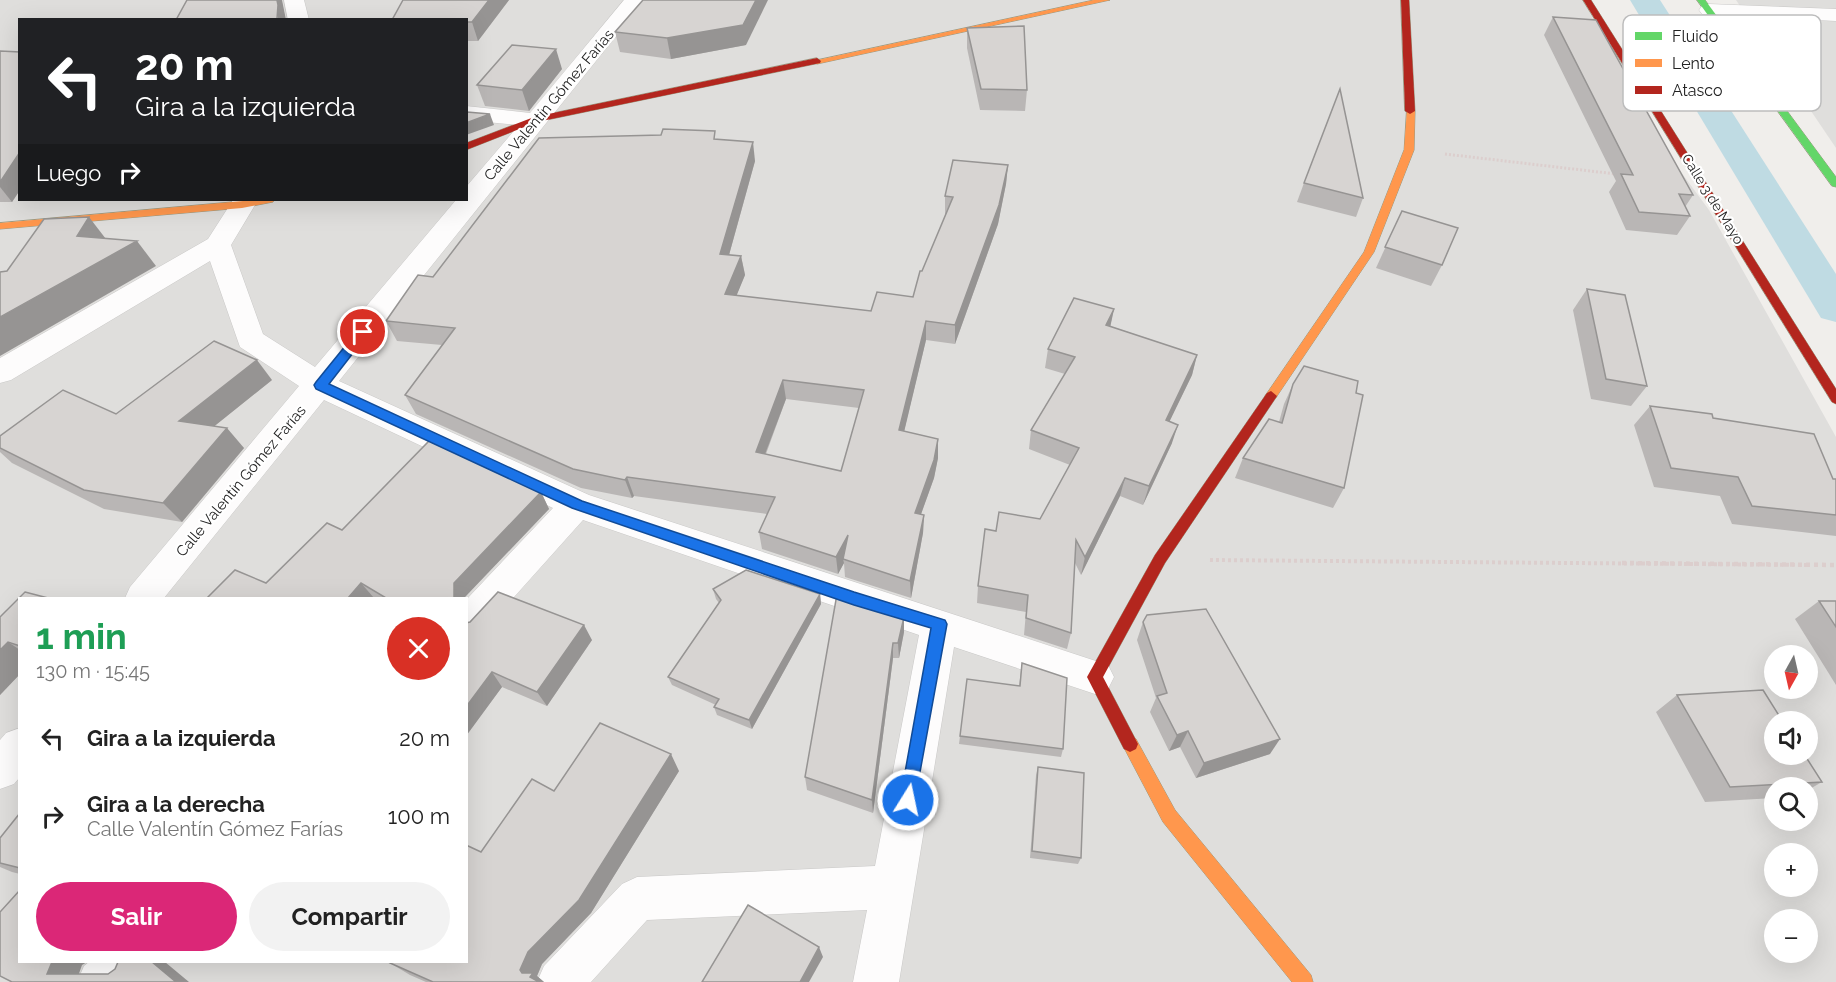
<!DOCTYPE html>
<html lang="es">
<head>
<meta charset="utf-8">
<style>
	body { margin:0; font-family:Raleway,sans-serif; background:#f2f2f2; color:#222; height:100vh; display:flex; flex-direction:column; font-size:22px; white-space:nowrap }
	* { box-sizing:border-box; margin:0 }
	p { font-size:20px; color:#767676 }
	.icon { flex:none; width:33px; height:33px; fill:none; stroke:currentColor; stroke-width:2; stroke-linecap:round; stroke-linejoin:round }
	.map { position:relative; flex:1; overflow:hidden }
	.side { position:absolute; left:18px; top:597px; width:450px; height:366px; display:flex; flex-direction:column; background:#fff; border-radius:0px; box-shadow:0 6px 24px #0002 }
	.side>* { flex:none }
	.hud { position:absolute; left:18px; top:18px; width:450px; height:183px; border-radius:0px; box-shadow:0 6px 24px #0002; background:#202124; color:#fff; overflow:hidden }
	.needle { width:39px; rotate:188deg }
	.controls { position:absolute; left:1764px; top:645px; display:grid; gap:12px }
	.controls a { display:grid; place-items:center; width:54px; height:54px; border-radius:50%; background:#fff; box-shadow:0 6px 24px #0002; font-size:30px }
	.pin { position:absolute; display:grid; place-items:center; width:51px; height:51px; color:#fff; margin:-26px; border:3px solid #fff; border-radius:50%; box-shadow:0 2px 6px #0007 }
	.me { position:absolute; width:66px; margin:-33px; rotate:10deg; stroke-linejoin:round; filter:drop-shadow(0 0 4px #0008) }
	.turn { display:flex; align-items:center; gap:21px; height:126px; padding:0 18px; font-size:27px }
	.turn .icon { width:78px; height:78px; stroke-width:2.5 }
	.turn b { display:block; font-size:42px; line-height:51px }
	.then { display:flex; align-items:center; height:57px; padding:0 18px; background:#0003; gap:12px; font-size:22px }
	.round { display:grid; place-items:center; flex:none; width:63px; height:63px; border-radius:32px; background:#f2f2f2 }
	.overview { display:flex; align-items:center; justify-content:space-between; height:102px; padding:0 18px }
	h1 { font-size:36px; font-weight:700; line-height:45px; color:#1e9e55 }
	.action { display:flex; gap:12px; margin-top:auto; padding:12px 18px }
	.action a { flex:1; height:69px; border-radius:36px; background:#db2777; color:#fff; font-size:24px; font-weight:700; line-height:69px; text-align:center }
	.action a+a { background:#f2f2f2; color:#222 }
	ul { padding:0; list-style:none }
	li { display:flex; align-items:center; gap:18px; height:78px; padding:0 18px }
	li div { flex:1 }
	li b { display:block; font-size:22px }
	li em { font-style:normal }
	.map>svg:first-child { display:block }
	.residential { fill:#dfdedc; fill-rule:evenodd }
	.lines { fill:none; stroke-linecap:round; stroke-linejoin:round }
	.canal { fill:#bfdbe3; fill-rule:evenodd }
	.street-casing { stroke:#c9c8c7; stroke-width:1 }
	.fast-casing { stroke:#999a82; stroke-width:1 }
	.slow-casing { stroke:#999a82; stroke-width:1 }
	.jam-casing { stroke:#999a82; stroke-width:1 }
	.path-far2 { stroke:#dccecd; stroke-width:3; stroke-dasharray:2 2; stroke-linecap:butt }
	.path-far1 { stroke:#dccecd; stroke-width:4; stroke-dasharray:3 3; stroke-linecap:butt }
	.path { stroke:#dccecd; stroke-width:4.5; stroke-dasharray:4 4; stroke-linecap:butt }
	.street { fill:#fdfcfc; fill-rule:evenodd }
	.fast { fill:#63d668; fill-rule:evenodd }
	.slow { fill:#ff974d; fill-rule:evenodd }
	.jam { fill:#b3261e; fill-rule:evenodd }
	.wall { fill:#b9b6b5; fill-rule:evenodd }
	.shaded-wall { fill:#969493 }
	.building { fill:#d7d4d2; stroke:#969493; stroke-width:1.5; fill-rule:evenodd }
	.route { fill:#1a73e8; stroke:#114b97; stroke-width:1.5 }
	.labels { text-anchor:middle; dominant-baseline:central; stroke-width:4.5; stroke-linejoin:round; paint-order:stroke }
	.far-street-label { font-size:14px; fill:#222; stroke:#fff }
	.street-label { font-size:15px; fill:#222; stroke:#fff }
	.key { fill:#fff; stroke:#bdbdbd; stroke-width:1.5 }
	.key-label { font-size:16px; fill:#222 }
</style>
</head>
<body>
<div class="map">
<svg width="1836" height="982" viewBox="0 0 1836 982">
	<rect width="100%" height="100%" fill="#f0eeeb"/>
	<g class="residential">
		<path d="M0,0h1583l78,145 48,65 127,227v545h-1836zM20,20h446v180h-446zM20,598h446v364h-446zM1774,656h34v32h-34zM1774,722h34v32h-34zM1774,788h34v32h-34zM1774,854h34v32h-34zM1774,920h34v32h-34z"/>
		<path d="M1736,0h100v148z"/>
	</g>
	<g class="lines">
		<path class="canal" d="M1630,0h30l176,274v48l-15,-4z"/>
		<defs>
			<g id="street">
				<path d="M284,0h20l5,20h-21z"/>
				<path d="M624,0h21l-306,381 250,114 519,170 6,12 -6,12 -13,5 -141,-47 -55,335h-46l14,-72 -220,10 -56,62h-54l7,-16 78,-82 15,-7 238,-11 44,-231 -336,-115 -104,116 -13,5v-41l87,-92 -229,-108 -160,198h-39l5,-11 169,-201 -59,-39 -30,-86 -199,119 -11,3v-25l208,-119 25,-39h25l-27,45 32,89 52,33 141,-167h10v-13l53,-62 -53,-5v-14l64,7z"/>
				<path d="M1709,4l127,5v12l-134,-7 -3,-4 3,-4z"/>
				<path d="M20,728v49l-6,7 -14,5v-49l6,-7z"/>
				<path d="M89,962h57l-7,16 -5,4h-57l7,-16z"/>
			</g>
			<path id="fast" d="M1697,0h8l131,177v10l-4,-1z"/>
			<g id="slow">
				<path d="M1094,0h16l-293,64 -4,-3z"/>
				<path d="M1407,109l8,2 -1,39 -40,102 -99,147h-8l-2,-3 2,-3 97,-141 40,-102z"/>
				<path d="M254,200h20l-1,2 -31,6 -242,21v-6z"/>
				<path d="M1130,736l6,3 39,71 136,165 2,7h-21l-129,-160 -41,-78 2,-5z"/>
			</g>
			<g id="jam">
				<path d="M1401,0h8l6,111 -5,3 -5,-3z"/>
				<path d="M1583,0h8l245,389v15l-4,-2z"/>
				<path d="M817,58l4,3 -1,2 -283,59 -71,28v-7l68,-26z"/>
				<path d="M1271,391l6,5 -2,3 -110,164 -62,114 35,67 -2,5 -6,3 -6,-3 -37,-72 68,-122 112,-162z"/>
			</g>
		</defs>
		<use href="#street" class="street-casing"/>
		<use href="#fast" class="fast-casing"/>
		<use href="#slow" class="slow-casing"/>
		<use href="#jam" class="jam-casing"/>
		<path class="path-far2" d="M1445,154l171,20"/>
		<path class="path-far1" d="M1210,560l600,5"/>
		<path class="path" d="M1622,563l214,2"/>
		<use href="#street" class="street"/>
		<use href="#fast" class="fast"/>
		<use href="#slow" class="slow"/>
		<use href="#jam" class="jam"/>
	</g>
	<g class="wall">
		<path d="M403,0h106l-31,41h-12v-21z"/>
		<path d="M1553,17l140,178 -8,12 5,9 -13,19 -51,-5 -17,-38 7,-11 -72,-146z"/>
		<path d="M967,28l60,62 -2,21 -45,-1 -13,-62z"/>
		<path d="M615,32l131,13 -75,14 -51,-7z"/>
		<path d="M0,51l20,1v138l-8,12h-12z"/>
		<path d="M562,69l-33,42 -44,-5 -8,-21z"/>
		<path d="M716,139l39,22 -26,94 12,1 4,19 -9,21 135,15 42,-14 33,-82h-1v-19l63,-31 -2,19 -8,40 -43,120 -29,-4 -22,91 34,8v19l-4,20 -13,36 3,1 -1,18 -12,65 -66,-21 -1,-14 -6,11 -76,-25 -3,-17 8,-18 -133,-18 -2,2 -51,-10 -165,-74 -11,-19 37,-50 -45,-4 -11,-20 47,-44zM786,399l73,9 -18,63 -75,-17z"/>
		<path d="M1304,183l59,15 -7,19 -59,-15z"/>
		<path d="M1402,211l40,54 -11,21 -55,-18z"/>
		<path d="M1587,289l60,97 -16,20 -40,-7 -18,-89z"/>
		<path d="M1114,309l-4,17 87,29 -5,20 -23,47 3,21 -29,62 -23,-9 -39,79 -6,-12 -4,70 -4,16 -43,-14 2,-23 -49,-9 1,-17 18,-55 44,-12 30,-54 -41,-16 2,-19 34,-56 -20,-6 3,-19z"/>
		<path d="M272,380l-58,46 30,22 -62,74 -78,-13 -92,-46 -12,-11v-16l116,-22z"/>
		<path d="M1293,384l63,9 -12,95 -11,20 -98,-30 8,-20 36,-36 5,-18z"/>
		<path d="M1650,406l63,12 120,61h3v57l-104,-12 -12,-28 -66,-9 -20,-62z"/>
		<path d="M541,492l8,17 -85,89h-257l59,-15 76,-53z"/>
		<path d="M713,589l107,5 1,10 -69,125 -35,-14 -3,-8 2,-2 -44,-20 -4,-8 51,-74 -3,-4z"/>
		<path d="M20,598v76l-20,21v-78z"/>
		<path d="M1819,601h17v84l-41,-66z"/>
		<path d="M904,617v15l-5,26h-6l-20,155 -66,-23 -2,-13z"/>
		<path d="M1143,622l127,132 -74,24 -16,-31 -11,4 -19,-39 6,-14 -19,-58z"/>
		<path d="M466,623l126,17 -45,66 -45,-19 -36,49z"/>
		<path d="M1022,663l41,86 -2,8 -102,-13 1,-8 59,-50z"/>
		<path d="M1677,695l145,87 -14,8v-2h-34v10l-69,4 -49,-90z"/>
		<path d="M1038,767l43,91 -3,6 -48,-6 6,-83z"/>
		<path d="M679,771l-88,142 -49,51 -5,12 7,6h-118l-16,-7 -20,-12 91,-111 73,-61z"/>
		<path d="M20,813v61l-8,-2 -12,-5v-29z"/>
	</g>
	<g class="shaded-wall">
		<path d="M277,0h5l4,20h-8z"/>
		<path d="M489,0h20l-31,41 -6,-19z"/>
		<path d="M756,0h12l-22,45 -75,14 -4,-21z"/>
		<path d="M556,49l6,20 -33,42 -7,-21z"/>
		<path d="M490,114l4,11 -28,10v-12z"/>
		<path d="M753,142l2,19 -31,112 -4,-19z"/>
		<path d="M20,152v38l-8,12 -12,-15v-5z"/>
		<path d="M1008,165l-2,19 -8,40 -43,120v-19z"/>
		<path d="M89,217l20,26 -32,-7z"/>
		<path d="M137,241l19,25 -156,90v-39z"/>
		<path d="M741,256l4,19 -16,39 -4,-20z"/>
		<path d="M1114,309l-4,19 -4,-3z"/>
		<path d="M926,321v19l-26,109 -1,-19z"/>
		<path d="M1197,355l-5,20 -31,64 5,-19z"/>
		<path d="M257,360l15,20 -76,61 -17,-20z"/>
		<path d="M783,380l3,19 -27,71 -3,-18z"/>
		<path d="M1178,425l-6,18 -29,62 6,-19z"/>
		<path d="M227,428l17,20 -62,74 -19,-19z"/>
		<path d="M938,439v19l-4,20 -19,53v-18z"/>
		<path d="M627,477l7,19 -2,2 -7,-18z"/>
		<path d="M1125,478l-5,18 -39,79 4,-18z"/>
		<path d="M541,492l8,17 -85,89h-10v-15z"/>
		<path d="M924,515l-1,18 -12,65 -1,-17z"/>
		<path d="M848,535l-5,24 1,4 -6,11 -2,-17z"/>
		<path d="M361,583l13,15h-26z"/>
		<path d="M820,594l1,10 -69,125 -3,-9z"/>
		<path d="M904,617v15l-5,26 -1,-15z"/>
		<path d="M584,625l8,15 -45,66 -10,-14z"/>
		<path d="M8,642l12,8v24l-20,21v-45z"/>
		<path d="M893,643v15l-20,155 -1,-13z"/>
		<path d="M492,672l10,15 -36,49v-29z"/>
		<path d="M1188,731l-8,16 -11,4 8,-16z"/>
		<path d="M1280,739l-10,15 -74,24 8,-15z"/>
		<path d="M671,754l8,17 -88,142 -49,51 -5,12 7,6h-8l-14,-9 -2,-3 8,-18z"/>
		<path d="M819,947l4,10 -14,25h-9z"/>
		<path d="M52,962h35l-5,3 -6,17 -29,-8z"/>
		<path d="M152,962h13l24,20h-13z"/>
	</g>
	<g class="building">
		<path d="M187,0h90l1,5 -1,14 6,-1 -1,2h-106z"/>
		<path d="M403,0h86l-17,22h-6v-2h-74z"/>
		<path d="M643,0h113l-13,25 -76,13 -52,-6z"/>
		<path d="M1553,17l43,3 97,175 -14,-1 11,22 -51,-4 -18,-38 12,1z"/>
		<path d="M1024,26l3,64 -46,-1 -14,-61z"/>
		<path d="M512,45l44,4 -34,41 -45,-5z"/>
		<path d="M0,51l20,1v100l-20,30z"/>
		<path d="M1340,89l23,109 -59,-15z"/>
		<path d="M467,112l23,2 -24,9z"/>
		<path d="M663,129l52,2 -1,8 39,3 -33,112 21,2 -16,38 146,17 6,-19 36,5 7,-26h2l31,-74 -8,-1 8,-36 55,5 -9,40 -44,120 -29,-4 -27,109 39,9 -4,21 -19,53 9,2 -14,66 -67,-22 5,-24 -12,22 -77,-25 16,-35 -148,-20 -2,3 -52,-11 -168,-74 50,-67 -69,-7 32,-46 15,2 106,-139 122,-3zM783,380l81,10 -23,81 -85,-19z"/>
		<path d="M1402,211l56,17 -16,37 -57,-18z"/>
		<path d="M89,217l-12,19 60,5 -137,76v-45l7,-1 37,-52z"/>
		<path d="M1587,289l38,6 22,91 -41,-7z"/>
		<path d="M1074,298l40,11 -8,16 91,30 -31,65 12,5 -29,61 -24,-8 -40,79 -9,-17 -5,93 -45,-15 2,-23 -50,-9 7,-57 11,2 3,-19 41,7 39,-71 -48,-18 44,-73 -27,-8z"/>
		<path d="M214,341l43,19 -78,61 48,7 -64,75 -79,-13 -84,-42v-12l63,-46 53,24z"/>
		<path d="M1304,366l54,15 -2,12 7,2 -19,93 -101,-30 26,-39 13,4 11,-39z"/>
		<path d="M1650,406l62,8 1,4 101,16 19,45h3v36l-84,-9 -14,-29 -67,-9z"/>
		<path d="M430,440l111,52 -87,91v15h-68l-25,-15 -13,15h-141l28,-28 31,13 61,-60 15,7z"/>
		<path d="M746,570l74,24 -71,126 -35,-13 5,-8 -51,-22 53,-77 -8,-11z"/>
		<path d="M25,592l23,6h-28v48l-12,-4 -8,8v-33z"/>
		<path d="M498,592l86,33 -47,67 -45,-20 -26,35v-84l4,-1z"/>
		<path d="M837,594l67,23 -6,26h-5l-21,157 -67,-23z"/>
		<path d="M1819,601h17v26z"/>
		<path d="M1206,609l74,130 -76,24 -16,-32 -11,4 -20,-39 10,-3 -24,-71 4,-7z"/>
		<path d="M1022,663l45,15 -4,71 -103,-13 7,-57 53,7z"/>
		<path d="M1763,690l20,32h-9v32h30l18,28 -92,5 -53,-92z"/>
		<path d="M600,723l71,31 -92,146 -51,52 -8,18 2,3h11l-3,4 9,5h-106l-43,-19 1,-1h75v-117l15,7 51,-73 22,12z"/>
		<path d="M1038,767l46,6 -3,85 -49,-7z"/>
		<path d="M20,813v55l-20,-5v-25z"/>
		<path d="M20,890v72h32l-5,12h61l7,-5 3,-7h34l24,20h-164l-12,-6v-64z"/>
		<path d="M748,905l71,42 -19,35h-98z"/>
	</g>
	<path class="route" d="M363,328l6,4 -2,3 -38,49 253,117 272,91 91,28 2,4 -33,181 -6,3 -6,-3 -2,-5 31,-172 -77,-23 -282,-97 -256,-119 -2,-4 2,-3 43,-53z"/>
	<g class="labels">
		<g class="far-street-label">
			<text transform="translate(1713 199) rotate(58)">Calle 3 de Mayo</text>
		</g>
		<g class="street-label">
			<text transform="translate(549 105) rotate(-50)">Calle Valentín Gómez Farías</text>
			<text transform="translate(241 481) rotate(-50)">Calle Valentín Gómez Farías</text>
		</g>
	</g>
	<rect x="1623" y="15" width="198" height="96" rx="9" class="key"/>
	<rect x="1635" y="32" width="27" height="8" fill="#63d668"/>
	<rect x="1635" y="59" width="27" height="8" fill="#ff974d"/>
	<rect x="1635" y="86" width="27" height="8" fill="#b3261e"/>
	<g class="key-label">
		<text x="1672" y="42">Fluido</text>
		<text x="1672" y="69">Lento</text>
		<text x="1672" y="96">Atasco</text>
	</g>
</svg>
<div class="controls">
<a><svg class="needle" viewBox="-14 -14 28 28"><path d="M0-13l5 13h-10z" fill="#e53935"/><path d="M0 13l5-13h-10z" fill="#767676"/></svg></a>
<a><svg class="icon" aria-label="sound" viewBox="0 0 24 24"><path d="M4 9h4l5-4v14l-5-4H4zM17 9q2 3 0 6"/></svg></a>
<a><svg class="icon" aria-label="search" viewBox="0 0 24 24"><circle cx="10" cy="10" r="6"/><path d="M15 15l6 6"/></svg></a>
<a>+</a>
<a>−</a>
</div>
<div class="pin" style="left:363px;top:332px;background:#d93025"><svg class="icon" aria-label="arrive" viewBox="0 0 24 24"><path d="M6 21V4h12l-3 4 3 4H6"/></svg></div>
<svg class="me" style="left:908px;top:800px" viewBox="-20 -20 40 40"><circle r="17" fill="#1a73e8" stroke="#fff" stroke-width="3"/><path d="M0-11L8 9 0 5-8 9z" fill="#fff"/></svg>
<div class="hud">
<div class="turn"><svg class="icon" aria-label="left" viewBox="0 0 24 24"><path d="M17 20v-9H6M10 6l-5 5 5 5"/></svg><div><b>20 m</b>Gira a la izquierda</div></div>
<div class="then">Luego<svg class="icon" aria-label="right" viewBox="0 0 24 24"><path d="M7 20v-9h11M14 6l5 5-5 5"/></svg></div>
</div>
<section class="side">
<div class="overview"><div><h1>1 min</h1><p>130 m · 15:45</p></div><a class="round" style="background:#d93025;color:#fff"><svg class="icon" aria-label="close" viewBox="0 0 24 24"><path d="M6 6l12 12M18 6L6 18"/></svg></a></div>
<ul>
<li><svg class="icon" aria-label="left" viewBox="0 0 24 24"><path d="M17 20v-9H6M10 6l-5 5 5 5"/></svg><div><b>Gira a la izquierda</b></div><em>20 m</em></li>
<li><svg class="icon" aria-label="right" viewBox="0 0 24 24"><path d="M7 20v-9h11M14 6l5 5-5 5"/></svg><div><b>Gira a la derecha</b><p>Calle Valentín Gómez Farías</p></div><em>100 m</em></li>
</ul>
<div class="action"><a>Salir</a><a>Compartir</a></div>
</section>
</div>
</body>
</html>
